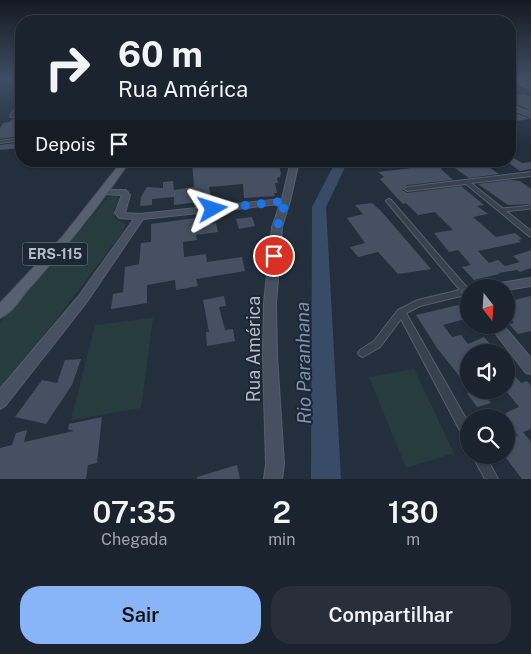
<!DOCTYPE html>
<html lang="pt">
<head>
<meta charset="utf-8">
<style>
	body { margin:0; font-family:"Public Sans",sans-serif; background:#282f3a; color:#f1f3f6; height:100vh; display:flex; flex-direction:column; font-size:19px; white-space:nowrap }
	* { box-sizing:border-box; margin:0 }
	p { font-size:16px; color:#a0a4aa }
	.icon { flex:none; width:28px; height:28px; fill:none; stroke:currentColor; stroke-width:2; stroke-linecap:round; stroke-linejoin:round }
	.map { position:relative; height:479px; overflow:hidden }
	.side { display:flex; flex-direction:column; background:#1b232e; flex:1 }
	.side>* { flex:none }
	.top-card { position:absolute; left:15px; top:15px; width:501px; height:152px; border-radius:20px; box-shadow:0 1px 4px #0004,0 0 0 1px #39404a; background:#1b232e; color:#f1f3f6; overflow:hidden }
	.needle { width:32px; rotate:163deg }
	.fabs { position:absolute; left:460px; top:279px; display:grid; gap:10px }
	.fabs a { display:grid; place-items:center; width:55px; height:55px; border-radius:50%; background:#1b232e; box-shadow:0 1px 4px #0004,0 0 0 1px #39404a; font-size:25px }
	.pin { position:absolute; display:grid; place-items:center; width:42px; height:42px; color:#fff; margin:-21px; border:2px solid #fff; border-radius:50%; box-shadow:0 1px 5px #0007 }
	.me { position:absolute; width:55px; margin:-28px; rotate:84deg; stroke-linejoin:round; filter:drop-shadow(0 0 4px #0008) }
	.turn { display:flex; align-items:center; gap:18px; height:105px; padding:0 20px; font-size:22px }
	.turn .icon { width:65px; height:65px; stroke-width:2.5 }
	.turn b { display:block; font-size:35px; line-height:42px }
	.then { display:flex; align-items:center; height:48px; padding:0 20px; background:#0003; gap:10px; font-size:19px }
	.eta { display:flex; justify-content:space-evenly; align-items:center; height:85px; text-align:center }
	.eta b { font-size:30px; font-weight:600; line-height:35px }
	.action { display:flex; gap:10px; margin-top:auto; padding:10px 20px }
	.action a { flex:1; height:58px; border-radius:20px; background:#8ab4f8; color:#111; font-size:20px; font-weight:600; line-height:58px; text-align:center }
	.action a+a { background:#282f3a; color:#f1f3f6 }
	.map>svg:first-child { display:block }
	.green { fill:#263c3f }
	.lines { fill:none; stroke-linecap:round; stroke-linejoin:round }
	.river { fill:#394c67; fill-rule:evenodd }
	.building { fill:#455162 }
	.lane-casing { stroke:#565f6c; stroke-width:5 }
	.street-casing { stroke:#565f6c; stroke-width:2 }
	.secondary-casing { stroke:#565f6c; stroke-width:2 }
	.primary-casing { stroke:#414a57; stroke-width:2 }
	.lane { stroke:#38414e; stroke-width:3 }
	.street { fill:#38414e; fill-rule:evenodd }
	.secondary { fill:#465061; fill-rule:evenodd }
	.primary { fill:#56606e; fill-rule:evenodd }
	.route { stroke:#1a73e8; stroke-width:9; stroke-dasharray:0 16.2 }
	.labels { text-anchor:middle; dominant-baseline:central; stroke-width:4; stroke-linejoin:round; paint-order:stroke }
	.shield { fill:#1d2633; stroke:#878f9c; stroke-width:1 }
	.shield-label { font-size:14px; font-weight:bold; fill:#b4bcc9 }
	.near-street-label { font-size:18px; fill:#b4bcc9; stroke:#1d2633 }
	.near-water-label { font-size:19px; font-style:italic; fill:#7c92b1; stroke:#1d2633 }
</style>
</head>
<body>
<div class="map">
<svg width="531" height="479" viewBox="0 0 531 479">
	<rect width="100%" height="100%" fill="#242f3e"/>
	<g class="green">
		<path d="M112,196h6l1,3 -5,10 1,10 11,5 -4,9 -103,135 -19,22v-68l54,-59 53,-65z"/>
		<path d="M153,318l-12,90 -70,12 24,-95z"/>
		<path d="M414,369l40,84 -48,15 -37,-91z"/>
	</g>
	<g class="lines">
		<path class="river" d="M336,161h12l-22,46 15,272h-30l1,-272z"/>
	</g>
	<g class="building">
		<path d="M525,94l6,3v14l-21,-10v-5z"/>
		<path d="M510,110l9,4 11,5 -20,3z"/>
		<path d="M12,119l9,1v16l-21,3v-11l3,-5 7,-1z"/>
		<path d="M21,142v6l-21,2v-5z"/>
		<path d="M510,156l12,7 9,-1v7l-11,2 -10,-7z"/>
		<path d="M192,161h31v3l19,-3h36l3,13 -1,3 -3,1 1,5h-3l2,10h-3l1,3 -31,2 -1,-14 -34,3 2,10 -5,1 1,3 -33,4v-8l-22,2v6l-12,1 1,-9 6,-10 16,1v-6l10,-1 1,9 20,-3z"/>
		<path d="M465,161l7,4 12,-1 15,10 -30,4 -20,-14z"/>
		<path d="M445,164l-4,5 12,11 -46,5 -5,5 5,3 54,-7 23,19 -7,1 11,8 -15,3 23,20 19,-4 7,6 -4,1 3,2 -43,9 11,12 9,-3 7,6 15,-4 -7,-6 18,-6v18l-11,4 -3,-2 -19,3 1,1 -25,6 -12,-13 9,-2 -13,-15 -9,2 -15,-19 19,-3 -18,-18 -17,3 -12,-12 -3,1 -5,-5 -18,-20 4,-2 -6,-5z"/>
		<path d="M509,180l11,1 11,8v15l-23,1 -30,-21z"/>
		<path d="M372,203l9,8 50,58 -33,5 -20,-22 -20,5 -8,-10 15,-4 -18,-25 16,-4 -8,-9z"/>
		<path d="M203,217l1,8 12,-2 2,9 -22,3 1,5 -14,2 1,15 22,-3 1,8 35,-5 3,14 -49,8 2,7 -22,4 -1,-10 -28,5v18l-36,6 2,-15 10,-2 2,-25 14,-3 2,-21 10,-1v-18z"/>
		<path d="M252,217l3,9 -16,3 -3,-10z"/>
		<path d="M224,296l2,10 -7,1 6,23 8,-1 2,12 -28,5 -1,-14h3l-6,-32z"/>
		<path d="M531,296v35l-13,3 -9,-10 5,-1 -8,-9v-12z"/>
		<path d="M458,305l11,13 -26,7 9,12 9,-2 7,9 16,-7 9,10 -24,5v23l-9,2 -23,-29 -21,-33z"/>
		<path d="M81,359l-9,26 -26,39 -31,-7 27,-37 15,3 8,-23z"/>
		<path d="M506,366l15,17 6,-2 4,5v43l-8,3 8,10v37h-9l-16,-21v-18l12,-4 -12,-14v-9l13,-6 -13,-16z"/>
		<path d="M477,390h4l10,13 -14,4 -10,-14z"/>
		<path d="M102,417l-5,46 -9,2 -2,14h-86v-31l12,-3 4,-12 11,-3 -3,12 50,-11 -6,-2 1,-5z"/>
		<path d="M237,465l3,14h-43v-2z"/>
	</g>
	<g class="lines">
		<defs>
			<path id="lane" d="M503,210l28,-3"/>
			<g id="street">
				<path d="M518,84v2l-8,1v-2z"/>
				<path d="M20,101h1v4l-6,10 6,1v2l-10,-1 -1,-1z"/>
				<path d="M21,138v2l-21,3v-2z"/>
				<path d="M531,172v4l-60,7 60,48v5h-2l-63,-52 -59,7 -3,-2 3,-2z"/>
				<path d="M389,199l2,1 78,90v4l-49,12 -14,7 63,111v18l-4,-2 -64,-121 -21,28 -17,10 -3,-1 -2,-3 2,-3 14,-9 24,-31 20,-10 42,-10 -73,-88 -1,-1 1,-1z"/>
				<path d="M472,455h13l13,24h-13z"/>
			</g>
			<g id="secondary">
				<path d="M510,78l21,7v4l-21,-8z"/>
				<path d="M510,104l21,9v4l-21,-9z"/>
				<path d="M291,161h8l-9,40 -8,26 -6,76 1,54 7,107 -2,15h-18l2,-15 -3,-107 1,-54 8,-76 8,-23 -137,15 -57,84 -81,103 -5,3v-20l78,-92 56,-78 -15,-1 -4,-5 7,-18 -19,-1v-4h23l4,5 -5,18 15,1 142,-15z"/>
				<path d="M531,278v8l-25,4v-2h-18l2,-3 4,-1z"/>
				<path d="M466,288h3v11l-4,-1 -5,-6 2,-3z"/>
				<path d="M489,325h14l28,33v16l-5,-1z"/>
			</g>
			<path id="primary" d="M122,161h8c-31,46 -66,89 -103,130 -7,9 -16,23 -27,27v-15l62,-66z"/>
		</defs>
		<use href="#lane" class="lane-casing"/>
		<use href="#street" class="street-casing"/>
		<use href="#secondary" class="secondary-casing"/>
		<use href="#primary" class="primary-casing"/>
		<use href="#lane" class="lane"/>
		<use href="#street" class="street"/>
		<use href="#secondary" class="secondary"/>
		<use href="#primary" class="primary"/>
	</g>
	<linearGradient id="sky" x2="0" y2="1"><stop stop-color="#141a22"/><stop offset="0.54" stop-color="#3f4d63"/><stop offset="1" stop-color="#3f4d63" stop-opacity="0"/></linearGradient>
	<rect width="531" height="145" fill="url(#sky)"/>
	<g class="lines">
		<path class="route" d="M213,209l73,-8 -9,26 -3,29"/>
	</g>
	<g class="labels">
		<rect class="shield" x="22.5" y="242.5" width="65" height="23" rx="4"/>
		<g class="shield-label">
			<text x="55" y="254">ERS-115</text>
		</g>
		<g class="near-street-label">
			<text transform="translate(253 349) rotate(-90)">Rua América</text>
		</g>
		<g class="near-water-label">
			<text transform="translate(303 363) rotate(-91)">Rio Paranhana</text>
		</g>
	</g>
</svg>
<div class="fabs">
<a><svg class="needle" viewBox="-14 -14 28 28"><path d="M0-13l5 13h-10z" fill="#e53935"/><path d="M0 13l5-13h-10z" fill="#a0a4aa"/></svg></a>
<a><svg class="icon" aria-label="sound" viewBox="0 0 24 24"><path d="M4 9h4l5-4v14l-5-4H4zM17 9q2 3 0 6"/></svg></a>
<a><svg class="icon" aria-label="search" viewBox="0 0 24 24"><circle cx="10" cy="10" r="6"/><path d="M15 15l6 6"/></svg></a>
</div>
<div class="pin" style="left:274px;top:256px;background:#d93025"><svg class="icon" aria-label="arrive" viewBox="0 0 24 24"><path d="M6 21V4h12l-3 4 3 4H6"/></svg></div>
<svg class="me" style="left:213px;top:209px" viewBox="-20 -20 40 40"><path d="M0-17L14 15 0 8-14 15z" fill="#1a73e8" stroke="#fff" stroke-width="4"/></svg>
<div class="top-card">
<div class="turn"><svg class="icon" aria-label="right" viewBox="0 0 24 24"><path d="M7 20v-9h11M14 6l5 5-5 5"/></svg><div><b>60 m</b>Rua América</div></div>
<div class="then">Depois<svg class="icon" aria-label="arrive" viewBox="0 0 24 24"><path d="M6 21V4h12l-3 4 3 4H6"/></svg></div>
</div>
</div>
<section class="side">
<div class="eta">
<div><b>07:35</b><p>Chegada</p></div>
<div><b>2</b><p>min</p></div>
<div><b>130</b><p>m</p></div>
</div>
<div class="action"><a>Sair</a><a>Compartilhar</a></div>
</section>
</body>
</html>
